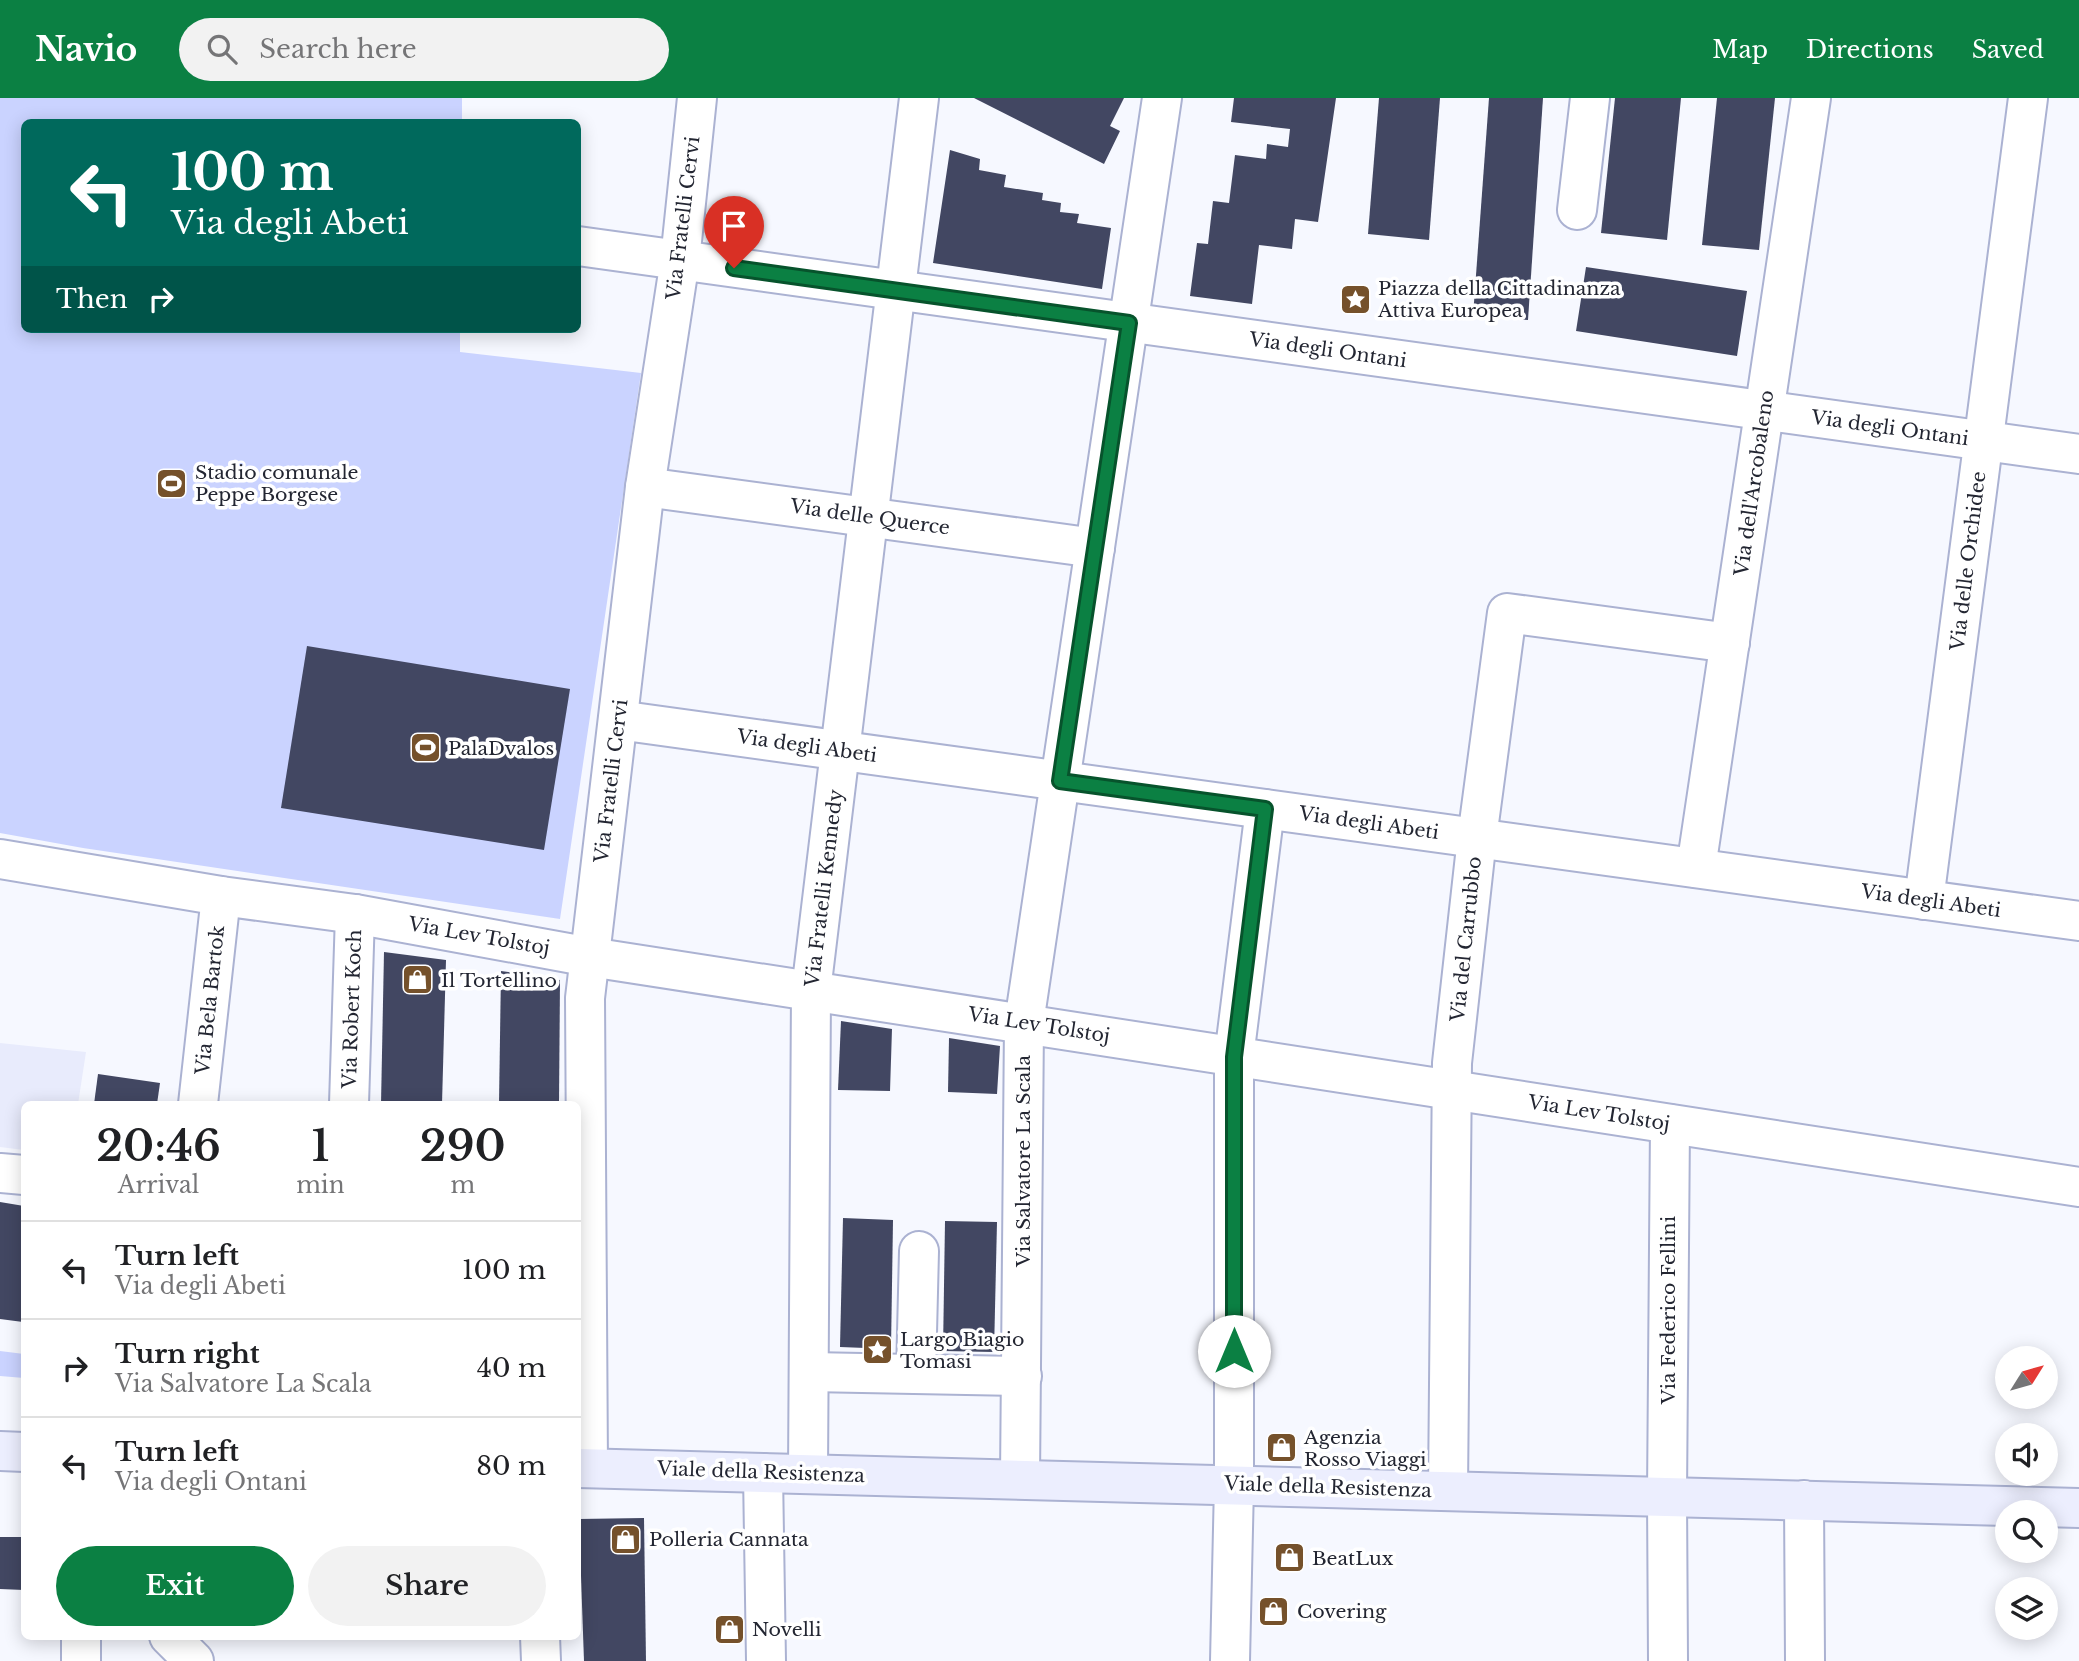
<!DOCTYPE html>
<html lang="en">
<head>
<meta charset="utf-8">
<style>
	body { margin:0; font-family:"Libre Baskerville",serif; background:#f2f2f2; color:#202124; height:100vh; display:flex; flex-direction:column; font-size:26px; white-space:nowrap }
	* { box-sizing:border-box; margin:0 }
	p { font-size:23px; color:#757577 }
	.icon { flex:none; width:38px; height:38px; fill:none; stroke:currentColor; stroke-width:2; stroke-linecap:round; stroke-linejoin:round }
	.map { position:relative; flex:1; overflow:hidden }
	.side { position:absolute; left:21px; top:1003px; width:560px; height:539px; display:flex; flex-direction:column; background:#fff; border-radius:10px; box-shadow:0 4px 18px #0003 }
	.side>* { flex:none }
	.hud { position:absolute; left:21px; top:21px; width:560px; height:214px; border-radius:10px; box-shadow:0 4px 18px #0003; background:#00695c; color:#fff; overflow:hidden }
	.needle { width:46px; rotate:53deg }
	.controls { position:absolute; left:1995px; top:1248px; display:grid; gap:14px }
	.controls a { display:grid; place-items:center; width:63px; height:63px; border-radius:50%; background:#fff; box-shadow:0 4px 18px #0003; font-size:35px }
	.pin { position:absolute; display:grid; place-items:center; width:60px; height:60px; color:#fff; margin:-72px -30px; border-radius:50% 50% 50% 0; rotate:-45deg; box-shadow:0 0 7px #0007 }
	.pin .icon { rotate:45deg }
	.me { position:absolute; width:77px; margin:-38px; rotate:0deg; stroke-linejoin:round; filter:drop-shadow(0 0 5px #0008) }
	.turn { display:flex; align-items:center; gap:24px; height:147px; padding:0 35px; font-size:32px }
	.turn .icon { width:91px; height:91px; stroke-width:2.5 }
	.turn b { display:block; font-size:49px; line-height:60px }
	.then { display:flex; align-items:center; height:66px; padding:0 35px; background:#0003; gap:14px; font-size:26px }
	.eta { display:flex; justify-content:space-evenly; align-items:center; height:119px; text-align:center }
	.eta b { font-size:42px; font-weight:600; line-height:49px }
	.cta { display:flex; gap:14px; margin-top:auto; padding:14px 35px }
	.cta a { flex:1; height:80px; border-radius:42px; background:#0b8043; color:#fff; font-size:28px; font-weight:600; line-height:80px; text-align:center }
	.cta a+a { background:#f2f2f2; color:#202124 }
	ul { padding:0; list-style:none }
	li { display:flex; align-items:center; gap:21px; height:98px; padding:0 35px; border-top:2px solid #e0e0e0 }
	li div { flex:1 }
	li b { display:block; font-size:26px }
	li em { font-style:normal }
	header { display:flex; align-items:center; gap:42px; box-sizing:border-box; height:98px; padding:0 35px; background:#0b8043; color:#fff }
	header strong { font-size:33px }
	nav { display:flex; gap:38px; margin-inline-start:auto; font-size:24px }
	.search { width:490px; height:63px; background:#f2f2f2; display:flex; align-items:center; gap:18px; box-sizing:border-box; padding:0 24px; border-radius:38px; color:#757577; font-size:26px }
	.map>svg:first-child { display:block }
	.built { fill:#e8ebfc }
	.green { fill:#cad3ff }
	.building { fill:#424762 }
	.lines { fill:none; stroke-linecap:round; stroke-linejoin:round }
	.street-casing { stroke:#abb2d2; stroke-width:42 }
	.secondary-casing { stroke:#abb2d2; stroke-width:42 }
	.street { stroke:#fff; stroke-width:38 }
	.secondary { stroke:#eceefe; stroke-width:38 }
	.route-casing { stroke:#07532c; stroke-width:18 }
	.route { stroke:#0b8043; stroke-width:12 }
	.labels { text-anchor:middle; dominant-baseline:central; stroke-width:7; stroke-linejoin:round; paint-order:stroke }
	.street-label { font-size:19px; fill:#232632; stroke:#fff }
	.poi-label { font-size:19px; fill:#232632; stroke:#fff; text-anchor:start }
</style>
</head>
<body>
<header>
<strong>Navio</strong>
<div class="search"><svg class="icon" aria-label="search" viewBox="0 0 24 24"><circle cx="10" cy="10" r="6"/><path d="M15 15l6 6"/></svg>Search here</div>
<nav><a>Map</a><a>Directions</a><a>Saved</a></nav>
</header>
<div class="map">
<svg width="2079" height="1563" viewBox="0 0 2079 1563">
	<rect width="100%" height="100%" fill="#f6f8ff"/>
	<path class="built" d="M0,945l86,9 -8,52h-54v46l-24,-3z"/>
	<g class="green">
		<path d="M0,0h462v24h-438v207h436v23l181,21 -81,546 -477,-71 -83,-15z"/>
		<path d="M0,1253l24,3v24l-24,-2z"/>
	</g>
	<g class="building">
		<path d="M974,0h150l-14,28 10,5 -16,33z"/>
		<path d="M1234,0h102l-18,124 -23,-3 -3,30 -33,-4 -7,59 -62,-8 7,-53 11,1 5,-43 16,2 6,-48 31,4 1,-15 21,3 2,-18 -59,-7z"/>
		<path d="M1379,0h61l-11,142 -61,-6z"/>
		<path d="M1489,0h54l-15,222 -55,-4z"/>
		<path d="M1615,0h66l-14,142 -66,-7z"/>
		<path d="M1717,0h58l-16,152 -57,-5z"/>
		<path d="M950,52l30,9 -1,11 27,5 -2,12 39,6 -1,7 19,3 -1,9 19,2 -2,9 34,5 -9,61 -169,-26z"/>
		<path d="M1586,169l161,24 -10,65 -161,-25z"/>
		<path d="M307,548l263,43 -26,161 -263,-42z"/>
		<path d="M384,854l62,8 -4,144h-61z"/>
		<path d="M501,873l59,9 -1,124h-60z"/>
		<path d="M841,923l51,8 -2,62 -52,-1z"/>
		<path d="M949,940l51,8 -3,48 -49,-2z"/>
		<path d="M98,976l62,9 -3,21h-63z"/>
		<path d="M0,1104l24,4 -1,116 -23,-3z"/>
		<path d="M843,1120l50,2 -2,129 -51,-2z"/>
		<path d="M945,1123l52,1 -3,130 -51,-1z"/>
		<path d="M644,1420l2,143h-62l-5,-142z"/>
		<path d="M0,1439h24v53l-24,-1z"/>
	</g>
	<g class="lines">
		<defs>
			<g id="street">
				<path d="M1577,112l13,-112"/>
				<path d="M578,148l1501,208"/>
				<path d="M645,389l450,61"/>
				<path d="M618,622l1461,201"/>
				<path d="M0,761l221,37 134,18 235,43 1489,230"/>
				<path d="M1696,770l115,-770"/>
				<path d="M1924,802l104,-802"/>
				<path d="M198,1006l23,-208"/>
				<path d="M349,1006l6,-190"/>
				<path d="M0,1075l24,2"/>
				<path d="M810,1274l212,4"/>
				<path d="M916,1276l3,-123"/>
				<path d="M588,1369l-3,-469 60,-511 35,-227 17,-162"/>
				<path d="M763,1375l3,188"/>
				<path d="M808,1376l3,-483 108,-893"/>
				<path d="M1020,1381l4,-456 138,-925"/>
				<path d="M1448,1393l4,-428 25,-225 30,-225 223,30"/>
				<path d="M1804,1402l1,161"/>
				<path d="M81,1538v25"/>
				<path d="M169,1538l25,25"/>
				<path d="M540,1538l1,25"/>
				<path d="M1230,1563l4,-176v-428l31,-248"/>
				<path d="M1668,1563l-1,-165 3,-372"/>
			</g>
			<g id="secondary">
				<path d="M0,1353l24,1"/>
				<path d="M578,1370l1501,40"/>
			</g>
		</defs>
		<use href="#street" class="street-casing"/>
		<use href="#secondary" class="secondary-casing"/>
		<use href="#street" class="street"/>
		<use href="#secondary" class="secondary"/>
	</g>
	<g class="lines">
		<defs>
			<path id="route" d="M734,170l395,55 -69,458 205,28 -31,248v294"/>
		</defs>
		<use href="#route" class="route-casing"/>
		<use href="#route" class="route"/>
	</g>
	<defs>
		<symbol id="sight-square" viewBox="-11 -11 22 22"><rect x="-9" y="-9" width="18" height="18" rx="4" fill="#75512b" stroke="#fff"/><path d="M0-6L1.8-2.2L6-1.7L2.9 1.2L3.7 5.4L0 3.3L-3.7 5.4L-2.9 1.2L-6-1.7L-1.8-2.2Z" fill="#fff"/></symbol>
		<symbol id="stadium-square" viewBox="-11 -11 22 22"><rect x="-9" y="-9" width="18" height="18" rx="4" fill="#75512b" stroke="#fff"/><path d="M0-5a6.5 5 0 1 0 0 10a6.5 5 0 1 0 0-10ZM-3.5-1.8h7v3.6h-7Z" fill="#fff"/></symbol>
		<symbol id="shop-square" viewBox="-11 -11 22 22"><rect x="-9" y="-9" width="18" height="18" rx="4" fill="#75512b" stroke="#fff"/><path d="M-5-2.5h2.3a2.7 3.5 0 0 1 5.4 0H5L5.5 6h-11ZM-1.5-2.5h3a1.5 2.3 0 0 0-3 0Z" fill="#fff"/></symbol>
	</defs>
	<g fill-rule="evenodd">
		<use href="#sight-square" x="1338" y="184" width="35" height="35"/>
		<use href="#stadium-square" x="154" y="368" width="35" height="35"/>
		<use href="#stadium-square" x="408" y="632" width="35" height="35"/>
		<use href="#shop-square" x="400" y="864" width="35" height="35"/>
		<use href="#sight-square" x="860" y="1234" width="35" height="35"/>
		<use href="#shop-square" x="1264" y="1332" width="35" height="35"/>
		<use href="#shop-square" x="608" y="1424" width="35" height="35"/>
		<use href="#shop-square" x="1272" y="1442" width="35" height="35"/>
		<use href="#shop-square" x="1256" y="1496" width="35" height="35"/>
		<use href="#shop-square" x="712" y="1514" width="35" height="35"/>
	</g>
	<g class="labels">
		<g class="street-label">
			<text transform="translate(683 120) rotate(-83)">Via Fratelli Cervi</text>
			<text transform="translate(1328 252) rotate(8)">Via degli Ontani</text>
			<text transform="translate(1890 330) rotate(8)">Via degli Ontani</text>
			<text transform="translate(1754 385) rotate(-82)">Via dell'Arcobaleno</text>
			<text transform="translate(870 419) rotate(8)">Via delle Querce</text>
			<text transform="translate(1968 463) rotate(-83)">Via delle Orchidee</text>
			<text transform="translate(807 648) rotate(8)">Via degli Abeti</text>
			<text transform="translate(611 683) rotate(-83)">Via Fratelli Cervi</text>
			<text transform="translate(1369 725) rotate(8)">Via degli Abeti</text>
			<text transform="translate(824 790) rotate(-83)">Via Fratelli Kennedy</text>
			<text transform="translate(1931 803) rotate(8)">Via degli Abeti</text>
			<text transform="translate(479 838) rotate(10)">Via Lev Tolstoj</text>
			<text transform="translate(1466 841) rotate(-84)">Via del Carrubbo</text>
			<text transform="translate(210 902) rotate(-84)">Via Bela Bartok</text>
			<text transform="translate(352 911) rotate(-88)">Via Robert Koch</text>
			<text transform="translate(1039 927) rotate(9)">Via Lev Tolstoj</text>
			<text transform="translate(1599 1015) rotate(9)">Via Lev Tolstoj</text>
			<text transform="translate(1023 1063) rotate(-90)">Via Salvatore La Scala</text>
			<text transform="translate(1668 1212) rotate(-90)">Via Federico Fellini</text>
			<text transform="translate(761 1374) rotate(2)">Viale della Resistenza</text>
			<text transform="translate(1328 1389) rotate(2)">Viale della Resistenza</text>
		</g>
		<g class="poi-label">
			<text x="1378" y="190">Piazza della Cittadinanza<tspan x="1378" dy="22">Attiva Europea</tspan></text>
			<text x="195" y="374">Stadio comunale<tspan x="195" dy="22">Peppe Borgese</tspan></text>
			<text x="448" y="650">PalaDvalos</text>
			<text x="441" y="882">Il Tortellino</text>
			<text x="900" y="1241">Largo Biagio<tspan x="900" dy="22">Tomasi</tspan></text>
			<text x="1304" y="1339">Agenzia<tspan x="1304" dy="22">Rosso Viaggi</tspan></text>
			<text x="649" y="1441">Polleria Cannata</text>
			<text x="1312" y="1460">BeatLux</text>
			<text x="1297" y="1513">Covering</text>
			<text x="752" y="1531">Novelli</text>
		</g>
	</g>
</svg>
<div class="controls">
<a><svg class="needle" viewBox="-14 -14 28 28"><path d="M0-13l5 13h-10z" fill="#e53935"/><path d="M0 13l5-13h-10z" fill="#757577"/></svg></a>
<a><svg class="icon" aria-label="sound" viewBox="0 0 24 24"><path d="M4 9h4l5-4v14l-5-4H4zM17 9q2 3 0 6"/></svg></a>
<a><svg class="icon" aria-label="search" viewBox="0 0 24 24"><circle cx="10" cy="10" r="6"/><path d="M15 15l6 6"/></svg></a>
<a><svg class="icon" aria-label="layers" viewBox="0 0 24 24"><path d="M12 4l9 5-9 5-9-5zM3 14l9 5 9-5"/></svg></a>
</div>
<div class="pin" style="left:734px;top:170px;background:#d93025"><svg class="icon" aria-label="arrive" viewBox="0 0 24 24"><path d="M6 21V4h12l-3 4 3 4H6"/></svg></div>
<svg class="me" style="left:1234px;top:1253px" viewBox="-20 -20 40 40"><circle r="19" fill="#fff"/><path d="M0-13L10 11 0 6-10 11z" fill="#0b8043"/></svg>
<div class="hud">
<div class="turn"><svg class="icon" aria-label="left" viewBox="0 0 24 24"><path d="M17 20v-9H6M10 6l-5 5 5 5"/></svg><div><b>100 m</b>Via degli Abeti</div></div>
<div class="then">Then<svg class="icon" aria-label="right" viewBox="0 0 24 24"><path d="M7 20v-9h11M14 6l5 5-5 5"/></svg></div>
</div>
<section class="side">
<div class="eta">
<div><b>20:46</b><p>Arrival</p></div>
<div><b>1</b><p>min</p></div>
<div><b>290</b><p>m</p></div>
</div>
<ul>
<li><svg class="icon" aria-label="left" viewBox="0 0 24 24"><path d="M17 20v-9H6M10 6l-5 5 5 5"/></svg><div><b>Turn left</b><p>Via degli Abeti</p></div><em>100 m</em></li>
<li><svg class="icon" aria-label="right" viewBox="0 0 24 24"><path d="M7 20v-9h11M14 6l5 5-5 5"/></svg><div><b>Turn right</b><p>Via Salvatore La Scala</p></div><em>40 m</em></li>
<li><svg class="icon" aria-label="left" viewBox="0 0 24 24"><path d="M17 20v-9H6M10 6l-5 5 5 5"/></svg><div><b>Turn left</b><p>Via degli Ontani</p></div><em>80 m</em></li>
</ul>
<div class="cta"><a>Exit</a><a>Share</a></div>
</section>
</div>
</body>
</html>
